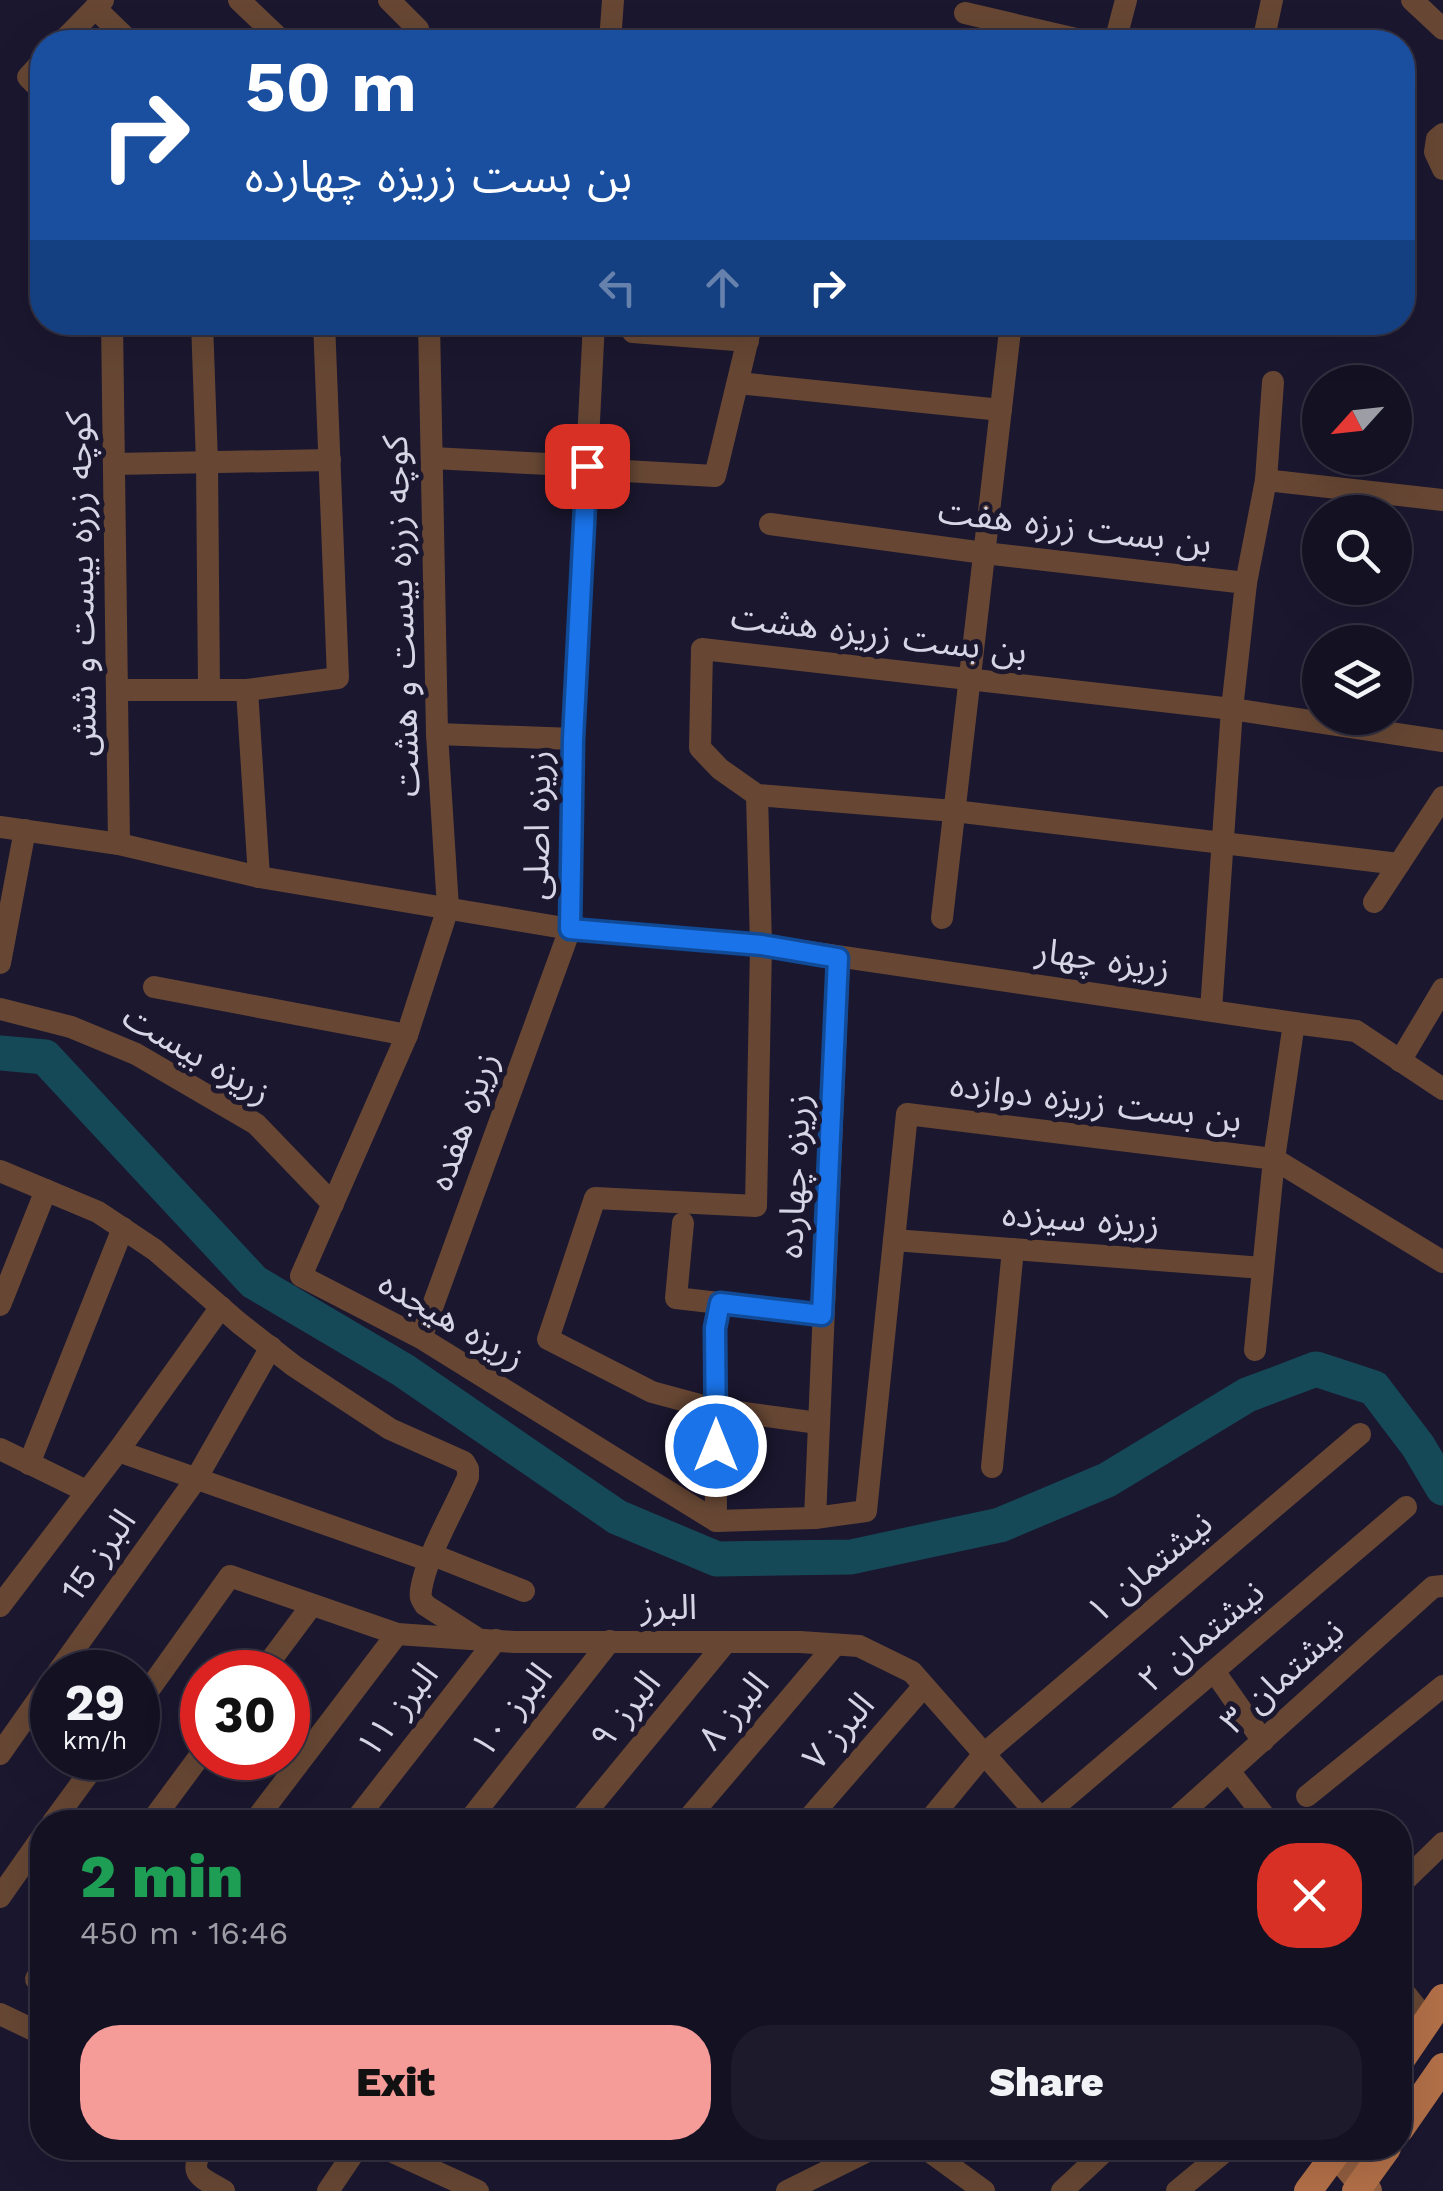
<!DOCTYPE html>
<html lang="en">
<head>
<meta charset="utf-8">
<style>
	body { margin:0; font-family:"Work Sans","Noto Sans Arabic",sans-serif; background:#1d1a2b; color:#f1f3f6; height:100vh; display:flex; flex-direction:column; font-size:38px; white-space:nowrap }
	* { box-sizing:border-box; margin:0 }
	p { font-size:32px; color:#9d9da6 }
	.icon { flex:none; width:55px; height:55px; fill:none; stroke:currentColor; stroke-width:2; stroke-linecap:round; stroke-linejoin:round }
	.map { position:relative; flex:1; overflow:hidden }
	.details { position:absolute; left:30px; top:1810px; width:1382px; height:350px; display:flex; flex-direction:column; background:#141123; border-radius:40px; box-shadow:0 10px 40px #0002,0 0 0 2px #333141 }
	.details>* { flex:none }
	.guide { position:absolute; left:30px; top:30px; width:1385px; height:305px; border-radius:40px; box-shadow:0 10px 40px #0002,0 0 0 2px #333141; background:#1a4fa0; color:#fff; overflow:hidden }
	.needle { width:65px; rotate:243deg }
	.fabs { position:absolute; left:1302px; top:365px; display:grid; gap:20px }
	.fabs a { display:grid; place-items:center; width:110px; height:110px; border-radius:50%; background:#141123; box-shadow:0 10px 40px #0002,0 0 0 2px #333141; font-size:50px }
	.speed { position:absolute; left:30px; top:1650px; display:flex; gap:20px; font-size:50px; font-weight:700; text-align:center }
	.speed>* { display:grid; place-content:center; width:130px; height:130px; border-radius:50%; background:#141123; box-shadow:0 10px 40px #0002,0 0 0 2px #333141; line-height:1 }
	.speed small { font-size:25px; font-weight:400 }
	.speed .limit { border:15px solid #d22; background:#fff; color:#111 }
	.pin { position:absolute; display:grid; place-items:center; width:85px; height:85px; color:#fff; margin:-42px; border-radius:20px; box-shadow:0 5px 15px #0006 }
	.me { position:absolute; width:110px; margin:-55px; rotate:0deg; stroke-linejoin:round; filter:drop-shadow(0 0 8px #0008) }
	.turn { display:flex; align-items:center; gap:35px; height:210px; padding:0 50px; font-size:45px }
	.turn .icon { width:130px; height:130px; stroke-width:2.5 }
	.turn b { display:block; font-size:70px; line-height:85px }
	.lanes { display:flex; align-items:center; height:95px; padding:0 50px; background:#0003; justify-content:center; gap:50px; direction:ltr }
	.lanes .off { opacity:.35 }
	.round { display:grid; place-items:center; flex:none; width:105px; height:105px; border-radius:40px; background:#1d1a2b }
	.headline { display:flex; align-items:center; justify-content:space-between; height:170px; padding:0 50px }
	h1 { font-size:60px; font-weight:800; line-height:75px; color:#1e9e55 }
	.button { display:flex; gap:20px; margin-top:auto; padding:20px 50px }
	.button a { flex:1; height:115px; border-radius:40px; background:#f59b98; color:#111; font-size:40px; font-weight:800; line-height:115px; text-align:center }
	.button a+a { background:#1d1a2b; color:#f1f3f6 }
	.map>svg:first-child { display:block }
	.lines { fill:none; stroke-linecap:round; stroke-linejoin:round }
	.river { stroke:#164957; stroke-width:35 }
	.minor { stroke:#674734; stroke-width:22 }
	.secondary { stroke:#915e40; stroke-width:28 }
	.primary { stroke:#b27048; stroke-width:28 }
	.route-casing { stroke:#114b97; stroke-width:25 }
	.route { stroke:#1a73e8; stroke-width:18 }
	.labels { text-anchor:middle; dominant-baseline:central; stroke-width:10; stroke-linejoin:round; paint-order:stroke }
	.street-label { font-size:35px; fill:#d6d5e6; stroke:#1b172f }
</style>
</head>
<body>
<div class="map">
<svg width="1443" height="2191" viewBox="0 0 1443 2191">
	<rect width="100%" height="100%" fill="#1b172f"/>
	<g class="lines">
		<path class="river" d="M0,1053l45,4 209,225 149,88 214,147 100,42 134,-2 149,-32 107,-45 140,-85 69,-26 58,19 44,58 25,42"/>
		<g class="minor">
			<path d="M239,0l44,42"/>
			<path d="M389,0l29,29"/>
			<path d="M1412,0l31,29"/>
			<path d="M95,8l35,34"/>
			<path d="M965,13l124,29"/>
			<path d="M62,42l41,-42"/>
			<path d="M610,42l3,-42"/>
			<path d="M1115,42l11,-42"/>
			<path d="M1263,42l9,-42"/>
			<path d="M42,62l-14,15 14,14"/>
			<path d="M1443,134l-6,5 -2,13 8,17"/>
			<path d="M112,322l7,522"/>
			<path d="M202,322l5,141 2,227h38l12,187"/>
			<path d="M429,322l8,412 11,174 -41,127 -106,241 120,62 295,183 -1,-193 5,-25"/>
			<path d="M633,332l115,9"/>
			<path d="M1273,382l-7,98 177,20"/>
			<path d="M738,383l263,27"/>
			<path d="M432,458l155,8"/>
			<path d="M114,464l216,-4"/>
			<path d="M625,471l90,5 37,-154"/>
			<path d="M770,524l214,29 262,30 -14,126 -21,301"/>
			<path d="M1246,583l20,-103"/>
			<path d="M117,690h92"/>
			<path d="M247,690l91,-12 -14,-356"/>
			<path d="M437,734l136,5"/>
			<path d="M757,795l4,150 -5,261 -161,-8 -47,141 104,53 63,17 103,14"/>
			<path d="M0,827l119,17 140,33 311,52 3,-190 21,-417"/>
			<path d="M1399,864l-445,-53 -197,-16 -37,-26 -20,-21 2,-99 530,60 211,32"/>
			<path d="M1374,902l69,-105"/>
			<path d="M942,918l69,-596"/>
			<path d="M0,963l25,-133"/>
			<path d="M154,987l253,48"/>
			<path d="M0,1009l71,18 65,27 120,70 77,80"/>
			<path d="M1294,1023l62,8 87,58"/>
			<path d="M1400,1061l43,-72"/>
			<path d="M0,1171l98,41 57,38 84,73 55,43 96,63 74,33 4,7v8c-14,33 -42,79 -47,113 -1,9 0,8 4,15l50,32"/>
			<path d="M683,1223l-7,75 146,17"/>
			<path d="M894,1240l369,28"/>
			<path d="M0,1305l46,-115"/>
			<path d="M421,1338l149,-409 191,16 533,78 -20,136 169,103"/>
			<path d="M0,1449l86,42"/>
			<path d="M118,1451l312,110"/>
			<path d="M29,1464l94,-236"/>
			<path d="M992,1467l21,-218"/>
			<path d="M815,1518l24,-560"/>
			<path d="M716,1521l99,-3 51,-7 41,-397 367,45 -19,191"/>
			<path d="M433,1555l91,36"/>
			<path d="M0,1606l118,-155 103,-144"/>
			<path d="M1214,1671l49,70"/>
			<path d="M58,1672l138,-193 75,-132"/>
			<path d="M262,1672l50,-67"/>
			<path d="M138,1705l92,-129 167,58 117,8h286l59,4 53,26 132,150"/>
			<path d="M0,1754l52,-74"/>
			<path d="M1229,1771l40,51"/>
			<path d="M1307,1796l136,-110"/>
			<path d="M53,1822l47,-64"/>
			<path d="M151,1822l51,-69"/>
			<path d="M254,1822l143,-188"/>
			<path d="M354,1822l142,-182"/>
			<path d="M468,1822l142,-181"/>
			<path d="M578,1822l148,-180"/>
			<path d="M685,1822l150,-177"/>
			<path d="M806,1822l118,-136"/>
			<path d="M928,1822l56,-68 376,-320"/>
			<path d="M1037,1822l369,-315"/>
			<path d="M1172,1822l261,-235 10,-1"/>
			<path d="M1400,1885l43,-42"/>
			<path d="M0,1897l42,-60"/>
			<path d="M36,1979l6,-10"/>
			<path d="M1400,1987l27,34"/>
			<path d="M0,2014l42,20"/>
			<path d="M203,2148c-16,27 -2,29 21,43"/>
			<path d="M384,2148l94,43"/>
			<path d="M925,2148l59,43"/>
			<path d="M328,2191l29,-43"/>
			<path d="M787,2191l87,-43"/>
			<path d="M1062,2191l46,-43"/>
			<path d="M1177,2191l52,-43"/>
		</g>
		<path class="secondary" d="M1336,2153l32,38"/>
		<g class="primary">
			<path d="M1400,2061l43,-63"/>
			<path d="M1400,2129l43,-62"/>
			<path d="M1308,2191l32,-43"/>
			<path d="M1356,2191l31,-43"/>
		</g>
	</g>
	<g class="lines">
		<defs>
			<path id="route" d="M587,466l-14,273 -3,190 192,16 76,13 -16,357 -102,-12 -5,25 1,118"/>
		</defs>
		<use href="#route" class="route-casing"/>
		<use href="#route" class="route"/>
	</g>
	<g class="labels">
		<g class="street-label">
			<text transform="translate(1075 527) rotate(7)">بن بست زرزه هفت</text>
			<text transform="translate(81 584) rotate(-91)">کوچه زرزه بیست و شش</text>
			<text transform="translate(401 616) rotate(-92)">کوچه زرزه بیست و هشت</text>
			<text transform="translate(879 634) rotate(7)">بن بست زریزه هشت</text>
			<text transform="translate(537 825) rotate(-89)">زریزه اصلی</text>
			<text transform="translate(1103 959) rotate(8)">زریزه چهار</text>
			<text transform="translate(197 1054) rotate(30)">زریزه بیست</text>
			<text transform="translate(1096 1102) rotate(7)">بن بست زریزه دوازده</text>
			<text transform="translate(463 1121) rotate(-70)">زریزه هفده</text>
			<text transform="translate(794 1176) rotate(-87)">زریزه چهارده</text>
			<text transform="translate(1081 1219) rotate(4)">زریزه سیزده</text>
			<text transform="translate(452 1320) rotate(30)">زریزه هیجده</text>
			<text transform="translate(98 1555) rotate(-55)">البرز 15</text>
			<text transform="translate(1149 1567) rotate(-40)">نيشتمان ۱</text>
			<text x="669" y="1607">البرز</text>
			<text transform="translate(1201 1636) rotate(-40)">نيشتمان ۲</text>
			<text transform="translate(1282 1676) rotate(-42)">نيشتمان ۳</text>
			<text transform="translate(397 1710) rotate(-52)">البرز ۱۱</text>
			<text transform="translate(511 1710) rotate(-52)">البرز ۱۰</text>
			<text transform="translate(625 1710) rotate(-51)">البرز ۹</text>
			<text transform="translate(733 1711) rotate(-50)">البرز ۸</text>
			<text transform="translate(838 1731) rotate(-49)">البرز ۷</text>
		</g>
	</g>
</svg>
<div class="fabs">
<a><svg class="needle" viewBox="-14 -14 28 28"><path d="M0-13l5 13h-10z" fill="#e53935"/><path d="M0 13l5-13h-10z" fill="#9d9da6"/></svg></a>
<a><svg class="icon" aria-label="search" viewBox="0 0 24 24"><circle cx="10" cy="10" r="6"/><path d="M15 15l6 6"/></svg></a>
<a><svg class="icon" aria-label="layers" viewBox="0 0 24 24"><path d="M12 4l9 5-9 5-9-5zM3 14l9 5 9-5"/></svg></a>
</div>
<div class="speed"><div>29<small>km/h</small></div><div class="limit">30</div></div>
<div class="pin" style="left:587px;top:466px;background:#d93025"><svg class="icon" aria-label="arrive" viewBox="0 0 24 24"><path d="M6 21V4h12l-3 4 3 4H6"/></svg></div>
<svg class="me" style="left:716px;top:1446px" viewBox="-20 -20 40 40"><circle r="17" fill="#1a73e8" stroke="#fff" stroke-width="3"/><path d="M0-11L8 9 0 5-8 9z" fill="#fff"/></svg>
<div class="guide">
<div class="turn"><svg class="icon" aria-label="right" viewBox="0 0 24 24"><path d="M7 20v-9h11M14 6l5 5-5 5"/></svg><div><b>50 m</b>بن بست زریزه چهارده</div></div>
<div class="lanes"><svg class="icon off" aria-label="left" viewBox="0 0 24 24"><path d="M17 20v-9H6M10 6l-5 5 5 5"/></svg><svg class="icon off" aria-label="ahead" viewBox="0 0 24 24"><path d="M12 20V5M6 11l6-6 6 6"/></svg><svg class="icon" aria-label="right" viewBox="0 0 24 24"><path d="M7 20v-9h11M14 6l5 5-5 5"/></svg></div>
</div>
<section class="details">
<div class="headline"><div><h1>2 min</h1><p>450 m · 16:46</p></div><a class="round" style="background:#d93025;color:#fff"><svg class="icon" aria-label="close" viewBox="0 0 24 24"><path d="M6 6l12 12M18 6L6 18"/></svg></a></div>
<div class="button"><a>Exit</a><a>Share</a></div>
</section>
</div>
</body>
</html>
